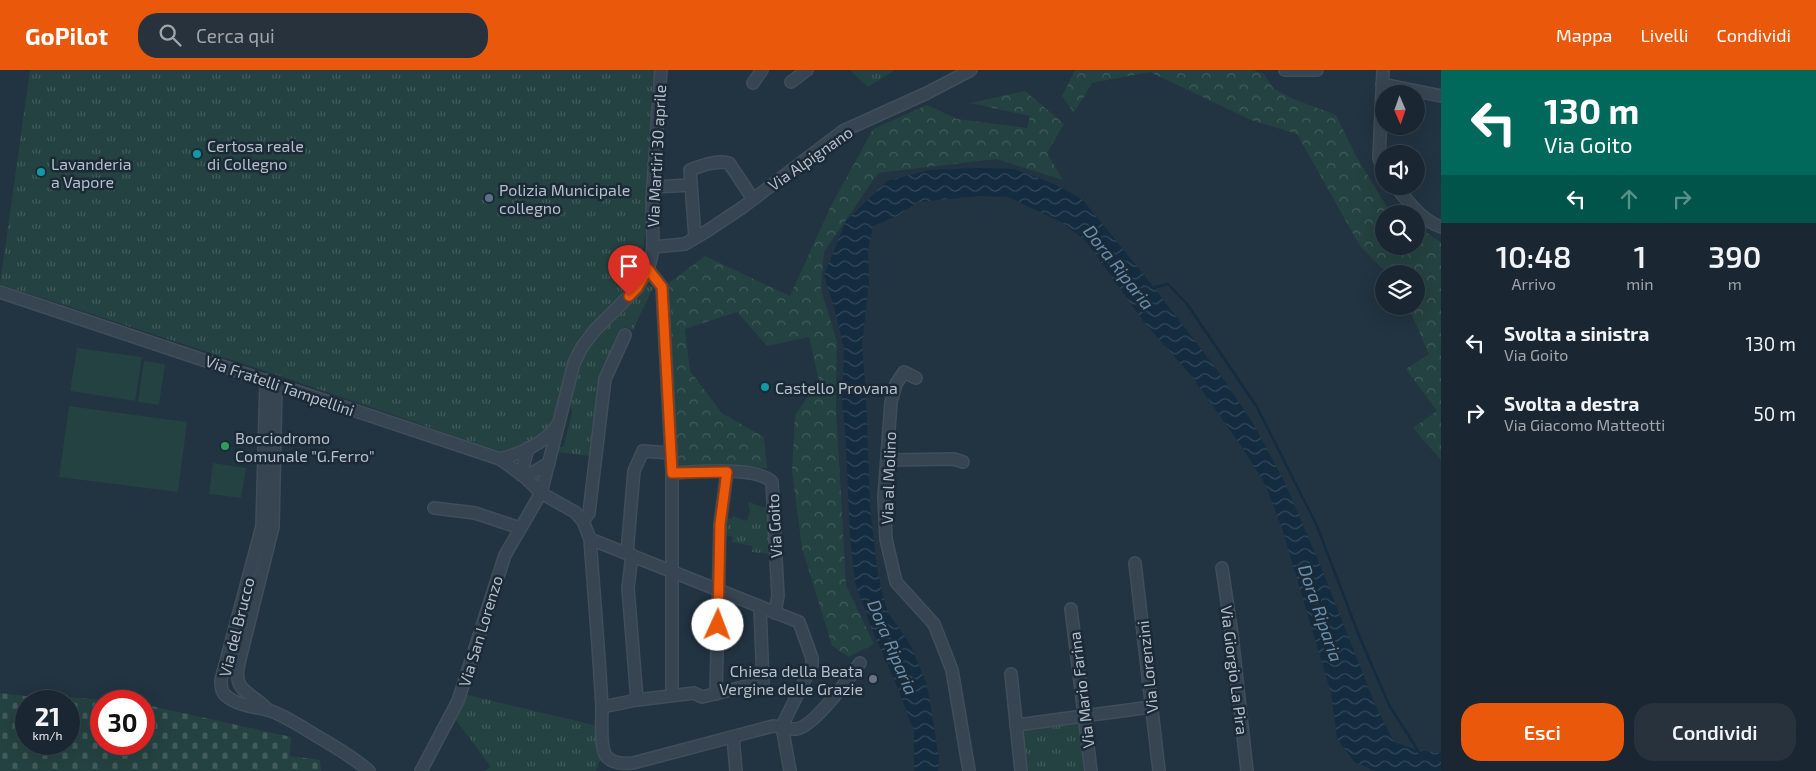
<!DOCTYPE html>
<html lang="it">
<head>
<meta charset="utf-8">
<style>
	body { margin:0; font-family:"Exo 2",sans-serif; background:#27323d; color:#f1f3f6; height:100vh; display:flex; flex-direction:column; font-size:19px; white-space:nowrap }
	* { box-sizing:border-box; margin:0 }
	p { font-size:16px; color:#9fa5ab }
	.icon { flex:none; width:28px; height:28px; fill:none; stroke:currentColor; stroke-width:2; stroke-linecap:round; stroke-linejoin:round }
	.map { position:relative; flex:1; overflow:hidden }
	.panel { display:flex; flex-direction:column; background:#1a2631; width:375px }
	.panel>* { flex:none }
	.hud { background:#00695c; color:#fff; overflow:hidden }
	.needle { width:32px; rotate:178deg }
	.buttons { position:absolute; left:1375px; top:15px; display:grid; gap:10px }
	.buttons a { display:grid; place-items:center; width:50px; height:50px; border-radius:50%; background:#1a2631; box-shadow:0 5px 20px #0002,0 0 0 1px #38434d; font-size:25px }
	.speed { position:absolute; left:15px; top:620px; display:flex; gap:10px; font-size:25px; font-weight:700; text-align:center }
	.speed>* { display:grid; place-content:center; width:65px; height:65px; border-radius:50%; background:#1a2631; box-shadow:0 5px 20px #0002,0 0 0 1px #38434d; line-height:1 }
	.speed small { font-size:12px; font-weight:400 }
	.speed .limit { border:8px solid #d22; background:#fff; color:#111 }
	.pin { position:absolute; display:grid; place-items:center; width:42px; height:42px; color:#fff; margin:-51px -21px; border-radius:50% 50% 50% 0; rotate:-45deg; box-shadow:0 0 5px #0007 }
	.pin .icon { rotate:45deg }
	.me { position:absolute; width:55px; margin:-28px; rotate:2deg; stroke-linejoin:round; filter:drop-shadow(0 0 4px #0008) }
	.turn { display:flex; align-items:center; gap:18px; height:105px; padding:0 20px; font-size:22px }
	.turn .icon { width:65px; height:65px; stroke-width:2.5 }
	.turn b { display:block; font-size:35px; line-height:42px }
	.lanes { display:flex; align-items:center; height:48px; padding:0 20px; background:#0003; justify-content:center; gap:25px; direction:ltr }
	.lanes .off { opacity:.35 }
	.eta { display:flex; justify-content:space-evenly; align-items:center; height:85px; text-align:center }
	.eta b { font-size:30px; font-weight:600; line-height:35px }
	.action { display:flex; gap:10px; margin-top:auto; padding:10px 20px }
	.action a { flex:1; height:58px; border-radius:20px; background:#ea580c; color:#fff; font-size:20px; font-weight:600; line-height:58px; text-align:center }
	.action a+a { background:#27323d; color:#f1f3f6 }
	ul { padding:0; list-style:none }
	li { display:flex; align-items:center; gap:15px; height:70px; padding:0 20px }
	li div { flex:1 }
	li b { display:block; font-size:19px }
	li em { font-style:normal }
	header { display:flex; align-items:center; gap:30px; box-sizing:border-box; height:70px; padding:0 25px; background:#ea580c; color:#fff }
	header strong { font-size:24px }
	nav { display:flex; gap:28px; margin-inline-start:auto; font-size:18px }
	.search { width:350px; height:45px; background:#27323d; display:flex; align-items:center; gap:12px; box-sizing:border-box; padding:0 18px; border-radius:20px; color:#9fa5ab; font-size:19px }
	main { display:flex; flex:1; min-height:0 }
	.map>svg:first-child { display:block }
	.grass { fill:url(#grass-tufts) }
	.forest { fill:url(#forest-crowns) }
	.cemetery { fill:url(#cemetery-stones) }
	.pitch { fill:#244241 }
	.water { fill:url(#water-waves) }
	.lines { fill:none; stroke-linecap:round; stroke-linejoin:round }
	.stream { stroke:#142c40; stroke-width:2.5 }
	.minor-casing { stroke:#404e5a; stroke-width:14 }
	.minor { stroke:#364551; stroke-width:11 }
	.route-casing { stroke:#983908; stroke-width:12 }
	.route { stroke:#ea580c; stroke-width:9 }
	.culture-dot { fill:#0f9aa8; stroke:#1b2a36; stroke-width:2 }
	.service-dot { fill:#5c6f8a; stroke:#1b2a36; stroke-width:2 }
	.leisure-dot { fill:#2e9e5b; stroke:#1b2a36; stroke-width:2 }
	.worship-dot { fill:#6b7280; stroke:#1b2a36; stroke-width:2 }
	.labels { text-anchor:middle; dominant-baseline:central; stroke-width:5; stroke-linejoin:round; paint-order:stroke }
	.poi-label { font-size:16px; fill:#b3bfcb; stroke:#1b2a36; text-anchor:start }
	.street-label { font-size:16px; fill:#b3bfcb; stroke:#1b2a36 }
	.water-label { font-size:18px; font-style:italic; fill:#688fae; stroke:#1b2a36 }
</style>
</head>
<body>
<header>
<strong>GoPilot</strong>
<div class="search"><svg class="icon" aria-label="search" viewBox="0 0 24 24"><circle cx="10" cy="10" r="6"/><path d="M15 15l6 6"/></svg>Cerca qui</div>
<nav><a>Mappa</a><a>Livelli</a><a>Condividi</a></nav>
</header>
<main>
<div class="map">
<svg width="1441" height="701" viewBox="0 0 1441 701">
	<defs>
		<pattern id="grass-tufts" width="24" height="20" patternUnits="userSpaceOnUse" patternTransform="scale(1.25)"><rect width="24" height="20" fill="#244241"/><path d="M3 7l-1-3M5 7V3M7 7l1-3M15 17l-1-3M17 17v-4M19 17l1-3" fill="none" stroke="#415c5b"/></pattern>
		<pattern id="forest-crowns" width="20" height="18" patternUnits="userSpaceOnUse" patternTransform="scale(1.25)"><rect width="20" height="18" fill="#244241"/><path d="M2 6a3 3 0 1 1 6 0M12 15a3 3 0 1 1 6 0" fill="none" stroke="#415c5b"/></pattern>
		<pattern id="cemetery-stones" width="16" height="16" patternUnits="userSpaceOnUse" patternTransform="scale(1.25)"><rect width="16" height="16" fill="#244241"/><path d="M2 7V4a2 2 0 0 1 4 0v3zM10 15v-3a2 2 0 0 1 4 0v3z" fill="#415c5b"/></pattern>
		<pattern id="water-waves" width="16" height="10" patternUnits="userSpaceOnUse" patternTransform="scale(1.25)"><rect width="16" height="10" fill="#142c40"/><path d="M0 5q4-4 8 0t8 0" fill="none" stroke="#34495a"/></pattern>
	</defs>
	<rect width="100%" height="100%" fill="#223341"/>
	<g class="grass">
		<path d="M30,0h626l-11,164 -4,32 -10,18 -40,41 -14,18 -9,18 -17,66 -24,17 -23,9 -233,-80 -271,-89z"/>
		<path d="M850,0h45l-27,17z"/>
		<path d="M646,213l7,5 -20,42 -9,-3 -22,46 -12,83 -33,-4 1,-4 6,-2 8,-34 -3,-14 17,-48 14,-19 21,-18z"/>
		<path d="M748,432l15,5 8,-1 1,48 -20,-2v-6l-20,-4 1,-5 -10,-2 1,-18 8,2 1,-3 14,5 3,-10z"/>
		<path d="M464,624l134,32 4,29 -6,16h-111l6,-4 -38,-51z"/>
		<path d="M1082,651l6,50h-62l-6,-42z"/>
	</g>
	<g class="forest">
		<path d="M1075,0h177l12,4 9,14 18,10 45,17 20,41 31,51 10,7h-13v32h32v-20l25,16v218l-28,-32 24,-17 -31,-42 23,-15 -21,-48h8v-32h-28l-28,-28 -63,-112 -46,-14 -101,-48 -58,11 -18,30 -12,-17z"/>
		<path d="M1025,21l39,33 -17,29 16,27 -67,-21 -118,14 -54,79 -3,37 16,53 -1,64 10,179 28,59 -26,13 -16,-11 -30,-98 -10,-77 3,-56 24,-34 -10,-44 -42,9 -30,-34 -52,17 5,42 32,42 42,24 3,31 -89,-1 -9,-184 36,-27 85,40 40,-88 43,-79 54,-24 30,14 70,9 3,-12 -60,-13z"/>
	</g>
	<path class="cemetery" d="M0,623l66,8h-40v43h43l1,-47 43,4h-12v43h43v-39h3l144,32 -1,19 30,4 1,11h-321z"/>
	<g class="pitch">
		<path d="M77,278l65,9 -7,44 -65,-10z"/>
		<path d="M144,291l21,3 -6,41 -21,-3z"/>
		<path d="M69,336l118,16 -9,70 -119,-15z"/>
		<path d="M213,393l33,5 -5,30 -32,-4z"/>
	</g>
	<path class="water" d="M976,98l38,1 40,15 28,15 67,82 68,89 36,53 32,60 36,84 55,140 18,35 23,8 24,3v18h-65l-22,-9 -17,-24 -6,-45 -49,-165 -17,-44 -23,-37 -48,-68 -50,-57 -58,-81 -25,-19 -53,-25 -29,-1 -61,6 -21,14 -24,10 -5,24 1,31 -7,65 4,48 4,112 6,54 5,29 7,24 22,31 17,41 12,72 -1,14h-24v-39l-15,-41 -28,-64 -16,-45 -5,-45 -4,-94 -4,-44 2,-51 -9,-37 -11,-36 22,-54 41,-40 42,-11z"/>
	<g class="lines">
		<path class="stream" d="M1153,218l15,-4 19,20 70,103 60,119 43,112 29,67 30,47"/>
		<defs>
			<g id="minor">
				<path d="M1285,0h32"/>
				<path d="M1383,0l-4,88 5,12"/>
				<path d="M791,12l16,-12"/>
				<path d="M753,13l9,-13"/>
				<path d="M1382,14l59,12"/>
				<path d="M1395,116c14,16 26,34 46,41"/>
				<path d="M653,117l38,-2"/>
				<path d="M695,168l-5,-68c12,-5 26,-10 39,-7l24,36"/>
				<path d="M653,177l32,-3 22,-13 36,-24 100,-76 84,-38 44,-23"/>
				<path d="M648,199l14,18 10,186v222"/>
				<path d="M0,222l500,167 25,18 16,16 34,19 8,9 7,18c4,56 9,112 12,169 0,11 -2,36 3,46 5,10 18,10 28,9l140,-37c8,0 16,4 23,3 18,-2 52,-50 64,-66"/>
				<path d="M916,308l-12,-6 -8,12 -5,18 -7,95 2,42 10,43 38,42 18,46 17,101"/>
				<path d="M266,310l-4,146 -41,154c0,5 0,11 4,15 11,10 29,12 43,15 16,5 32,16 47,25 19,11 38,22 54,36"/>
				<path d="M500,389c21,-6 45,-15 57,-34"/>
				<path d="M887,390l67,-1 9,3"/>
				<path d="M672,403c22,-1 85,-7 100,9l6,114 -3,17"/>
				<path d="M521,405l7,-27"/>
				<path d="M525,407l24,-14"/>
				<path d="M434,438l41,5 45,15"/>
				<path d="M583,451l6,-8 16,-134 20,-44"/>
				<path d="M590,469l209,83 13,36v7l-30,61"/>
				<path d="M627,483l7,-82 9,-20 28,2"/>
				<path d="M632,485l-4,33 9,112"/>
				<path d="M1135,493l24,208"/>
				<path d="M1222,498l10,67 15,136"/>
				<path d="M1071,539l20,162"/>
				<path d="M1011,604l10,97"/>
				<path d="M716,624l4,-170 7,-52"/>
				<path d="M602,637l35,-7 57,-7 8,4 61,-15 -3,-75"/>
				<path d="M268,640c-17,-19 -36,-17 -29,-47l34,-136 3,-143"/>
				<path d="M1016,655l135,-18"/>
				<path d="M782,656l8,45"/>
				<path d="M733,667l3,34"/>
				<path d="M421,701l37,-70 47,-146 36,-62 33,-130 8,-16 13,-17 42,-42 11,-19 3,-10 2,-12 -1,-47 9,-130"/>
			</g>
		</defs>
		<use href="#minor" class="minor-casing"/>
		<use href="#minor" class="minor"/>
	</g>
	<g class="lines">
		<defs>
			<path id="route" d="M629,226l8,-8 11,-19 14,18 10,186 55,-1 -7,52 -2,101"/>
		</defs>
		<use href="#route" class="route-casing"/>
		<use href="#route" class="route"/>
	</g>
	<g class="culture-dot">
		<circle cx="197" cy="84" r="5"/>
		<circle cx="41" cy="102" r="5"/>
		<circle cx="765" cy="317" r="5"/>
	</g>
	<circle class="service-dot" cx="489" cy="128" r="5"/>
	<circle class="leisure-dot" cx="225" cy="376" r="5"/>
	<circle class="worship-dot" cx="873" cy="609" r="5"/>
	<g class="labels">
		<g class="poi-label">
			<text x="207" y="75">Certosa reale<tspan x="207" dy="18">di Collegno</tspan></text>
			<text x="51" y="93">Lavanderia<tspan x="51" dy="18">a Vapore</tspan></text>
			<text x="499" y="119">Polizia Municipale<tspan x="499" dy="18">collegno</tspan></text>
			<text x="775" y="317">Castello Provana</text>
			<text x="235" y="367">Bocciodromo<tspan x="235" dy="18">Comunale "G.Ferro"</tspan></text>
			<text x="863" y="600" text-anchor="end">Chiesa della Beata<tspan x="863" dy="18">Vergine delle Grazie</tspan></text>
		</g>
		<g class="street-label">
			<text transform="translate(656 86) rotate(-87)">Via Martiri 30 aprile</text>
			<text transform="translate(810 88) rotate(-35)">Via Alpignano</text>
			<text transform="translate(280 315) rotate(19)">Via Fratelli Tampellini</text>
			<text transform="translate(888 408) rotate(-88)">Via al Molino</text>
			<text transform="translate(774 456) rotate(-93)">Via Goito</text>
			<text transform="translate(236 557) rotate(-76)">Via del Brucco</text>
			<text transform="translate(480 561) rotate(-73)">Via San Lorenzo</text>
			<text transform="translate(1147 597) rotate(-96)">Via Lorenzini</text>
			<text transform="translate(1235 600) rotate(83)">Via Giorgio La Pira</text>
			<text transform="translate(1081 620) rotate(-97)">Via Mario Farina</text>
		</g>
		<g class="water-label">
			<text transform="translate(1119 197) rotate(52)">Dora Riparia</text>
			<text transform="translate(1321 543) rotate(71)">Dora Riparia</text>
			<text transform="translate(893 577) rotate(67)">Dora Riparia</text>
		</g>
	</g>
</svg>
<div class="buttons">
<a><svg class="needle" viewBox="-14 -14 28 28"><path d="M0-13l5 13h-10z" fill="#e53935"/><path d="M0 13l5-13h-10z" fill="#9fa5ab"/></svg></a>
<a><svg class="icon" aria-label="sound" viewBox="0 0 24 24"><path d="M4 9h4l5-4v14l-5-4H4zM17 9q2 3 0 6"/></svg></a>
<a><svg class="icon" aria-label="search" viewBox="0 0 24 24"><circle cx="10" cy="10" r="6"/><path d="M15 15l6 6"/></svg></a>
<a><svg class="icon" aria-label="layers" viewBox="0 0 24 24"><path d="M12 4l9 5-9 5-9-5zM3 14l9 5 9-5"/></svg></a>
</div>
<div class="speed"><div>21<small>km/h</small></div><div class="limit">30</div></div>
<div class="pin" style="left:629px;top:226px;background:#d93025"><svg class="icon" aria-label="arrive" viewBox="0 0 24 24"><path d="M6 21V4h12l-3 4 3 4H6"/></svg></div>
<svg class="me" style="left:718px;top:555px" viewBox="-20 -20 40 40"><circle r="19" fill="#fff"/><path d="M0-13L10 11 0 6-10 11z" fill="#ea580c"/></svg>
</div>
<section class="panel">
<div class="hud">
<div class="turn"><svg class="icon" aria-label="left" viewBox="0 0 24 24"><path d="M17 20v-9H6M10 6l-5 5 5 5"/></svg><div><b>130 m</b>Via Goito</div></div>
<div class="lanes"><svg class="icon" aria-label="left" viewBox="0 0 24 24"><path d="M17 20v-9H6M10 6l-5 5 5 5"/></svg><svg class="icon off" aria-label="ahead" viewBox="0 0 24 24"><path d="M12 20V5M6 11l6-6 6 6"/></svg><svg class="icon off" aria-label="right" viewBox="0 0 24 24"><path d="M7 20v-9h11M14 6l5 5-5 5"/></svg></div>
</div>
<div class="eta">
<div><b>10:48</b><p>Arrivo</p></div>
<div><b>1</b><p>min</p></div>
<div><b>390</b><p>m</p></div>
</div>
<ul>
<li><svg class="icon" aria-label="left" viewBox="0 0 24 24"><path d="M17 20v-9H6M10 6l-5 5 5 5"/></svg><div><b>Svolta a sinistra</b><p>Via Goito</p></div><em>130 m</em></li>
<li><svg class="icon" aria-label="right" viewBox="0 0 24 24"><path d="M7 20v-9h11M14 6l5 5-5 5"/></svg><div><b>Svolta a destra</b><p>Via Giacomo Matteotti</p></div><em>50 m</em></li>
</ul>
<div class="action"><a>Esci</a><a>Condividi</a></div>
</section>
</main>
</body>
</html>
